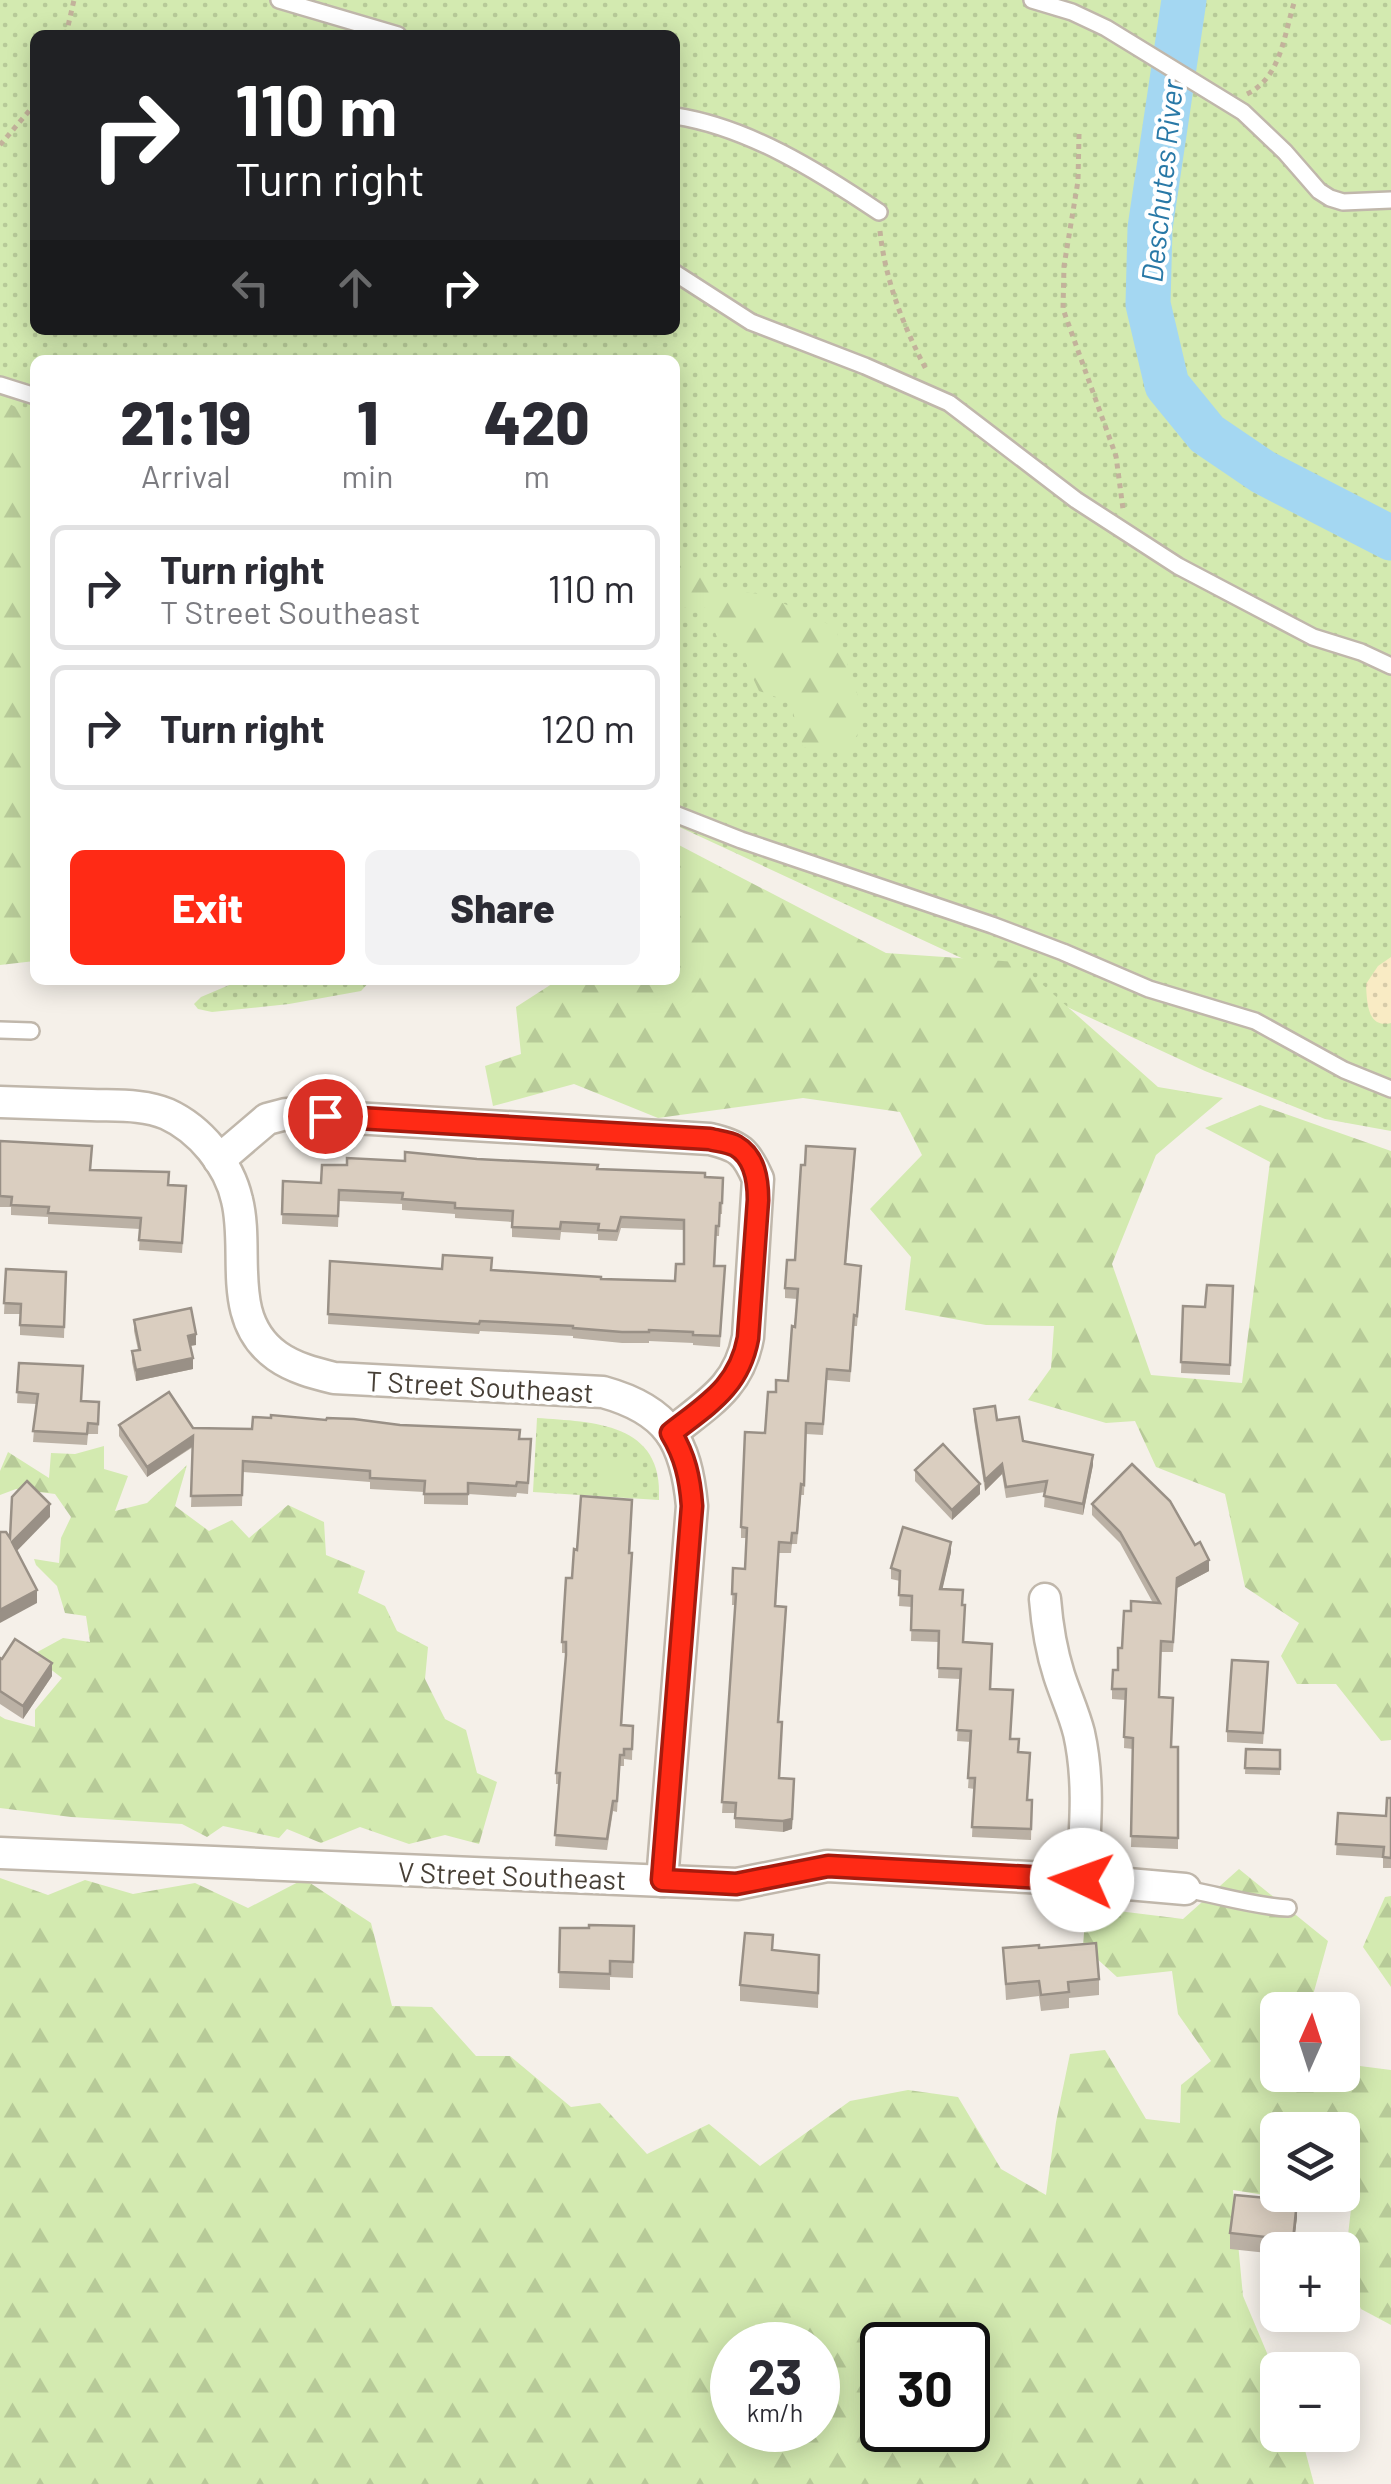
<!DOCTYPE html>
<html lang="en">
<head>
<meta charset="utf-8">
<style>
	body { margin:0; font-family:Barlow,sans-serif; background:#f2f2f3; color:#2b2b33; height:100vh; display:flex; flex-direction:column; font-size:38px; white-space:nowrap }
	* { box-sizing:border-box; margin:0 }
	p { font-size:32px; color:#7c7c81 }
	.icon { flex:none; width:55px; height:55px; fill:none; stroke:currentColor; stroke-width:2; stroke-linecap:round; stroke-linejoin:round }
	.map { position:relative; flex:1; overflow:hidden }
	.details { position:absolute; left:30px; top:355px; width:650px; height:630px; display:flex; flex-direction:column; background:#fff; border-radius:15px; box-shadow:0 5px 25px #0003 }
	.details>* { flex:none }
	.banner { position:absolute; left:30px; top:30px; width:650px; height:305px; border-radius:15px; box-shadow:0 5px 25px #0003; background:#202124; color:#fff; overflow:hidden }
	.needle { width:65px; rotate:3deg }
	.controls { position:absolute; left:1260px; top:1992px; display:grid; gap:20px }
	.controls a { display:grid; place-items:center; width:100px; height:100px; border-radius:15px; background:#fff; box-shadow:0 5px 25px #0003; font-size:50px }
	.speed { position:absolute; left:710px; top:2322px; display:flex; gap:20px; font-size:50px; font-weight:700; text-align:center }
	.speed>* { display:grid; place-content:center; width:130px; height:130px; border-radius:50%; background:#fff; box-shadow:0 5px 25px #0003; line-height:1 }
	.speed small { font-size:25px; font-weight:400 }
	.speed .limit { border:5px solid #111; border-radius:15px; background:#fff; color:#111 }
	.pin { position:absolute; display:grid; place-items:center; width:85px; height:85px; color:#fff; margin:-42px; border:5px solid #fff; border-radius:50%; box-shadow:0 2px 10px #0007 }
	.me { position:absolute; width:110px; margin:-55px; rotate:273deg; stroke-linejoin:round; filter:drop-shadow(0 0 8px #0008) }
	.turn { display:flex; align-items:center; gap:35px; height:210px; padding:0 40px; font-size:45px }
	.turn .icon { width:130px; height:130px; stroke-width:2.5 }
	.turn b { display:block; font-size:70px; line-height:85px }
	.lanes { display:flex; align-items:center; height:95px; padding:0 40px; background:#0003; justify-content:center; gap:50px; direction:ltr }
	.lanes .off { opacity:.35 }
	.eta { display:flex; justify-content:space-evenly; align-items:center; height:170px; text-align:center }
	.eta b { font-size:60px; font-weight:800; line-height:70px }
	.cta { display:flex; gap:20px; margin-top:auto; padding:20px 40px }
	.cta a { flex:1; height:115px; border-radius:15px; background:#ff2a15; color:#fff; font-size:40px; font-weight:800; line-height:115px; text-align:center }
	.cta a+a { background:#f2f2f3; color:#2b2b33 }
	ul { padding:0; list-style:none }
	li { display:flex; align-items:center; gap:30px; height:125px; margin:0 20px 15px; padding:0 20px; border:5px solid #e1e1e2; border-radius:15px }
	li div { flex:1 }
	li b { display:block; font-size:38px }
	li em { font-style:normal }
	.map>svg:first-child { display:block }
	.green { fill:url(#green-dots); fill-rule:evenodd }
	.forest { fill:url(#forest-firs); fill-rule:evenodd }
	.sand { fill:url(#sand-dots) }
	.pitch { fill:#d3eab0 }
	.lines { fill:none; stroke-linecap:round; stroke-linejoin:round }
	.river { stroke:#a4d7f2; stroke-width:45 }
	.service-casing { stroke:#c0b7ab; stroke-width:20 }
	.minor-casing { stroke:#c0b7ab; stroke-width:35 }
	.path { stroke:#c3b29b; stroke-width:5; stroke-dasharray:5 5; stroke-linecap:butt }
	.service { stroke:#fff; stroke-width:15 }
	.minor { stroke:#fff; stroke-width:30 }
	.wall { fill:#bbb1a5 }
	.shaded-wall { fill:#999086 }
	.building { fill:#dacec0; stroke:#999086; stroke-width:2.5 }
	.route-casing { stroke:#a61b0e; stroke-width:25 }
	.route { stroke:#ff2a15; stroke-width:18 }
	.labels { text-anchor:middle; dominant-baseline:central; stroke-width:8; stroke-linejoin:round; paint-order:stroke }
	.street-label { font-size:28px; fill:#484037; stroke:#fff }
	.water-label { font-size:30px; font-style:italic; fill:#2979a7; stroke:#fff }
</style>
</head>
<body>
<div class="map">
<svg width="1391" height="2484" viewBox="0 0 1391 2484">
	<defs>
		<pattern id="green-dots" width="8" height="8" patternUnits="userSpaceOnUse" patternTransform="scale(2.5)"><rect width="8" height="8" fill="#d3eab0"/><path d="M2 2h.1M6 6h.1" fill="none" stroke="#b7ca98" stroke-width="1.8" stroke-linecap="round"/></pattern>
		<pattern id="forest-firs" width="22" height="20" patternUnits="userSpaceOnUse" patternTransform="scale(2.5)"><rect width="22" height="20" fill="#d3eab0"/><path d="M5 1l3.5 6h-7zM16 11l3.5 6h-7z" fill="#b7ca98"/></pattern>
		<pattern id="sand-dots" width="8" height="8" patternUnits="userSpaceOnUse" patternTransform="scale(2.5)"><rect width="8" height="8" fill="#f9ebc4"/><path d="M2 2h.1M6 6h.1" fill="none" stroke="#d7cba9" stroke-width="1.8" stroke-linecap="round"/></pattern>
	</defs>
	<rect width="100%" height="100%" fill="#f5f0e9"/>
	<g class="green">
		<path d="M0,0h1391v1131l-66,-12 -120,-48 -530,-246v-465h-640v82l-35,2zM35,35h640v295h-640z"/>
		<path d="M241,980h130l-10,11 -72,13 -77,8 -14,-3 -4,-5 7,-7z"/>
		<path d="M537,1418c56,4 127,4 122,82l-126,-8z"/>
	</g>
	<g class="forest">
		<path d="M0,399l35,18v544l-35,4z"/>
		<path d="M675,550l39,40 49,4 72,33 30,90 -16,36 -46,-6 -13,-45 -31,-11 -21,-45 -19,-4 -14,-35h-30z"/>
		<path d="M675,843l211,110 131,9 141,125 65,11 -67,57 -44,109 39,111 91,8 28,-221 -65,-34 55,-23 131,46v589l-10,1 -45,-57h-39l-16,-28 18,-33 -54,-36 -20,-93 -69,-27 -21,-46 -29,2 -78,-23 23,-32 3,-42 -68,-1 -81,-15 6,-53 -41,-48 52,-54 -22,-43 -97,-14 -145,20 -84,-34 -81,22 -8,-40 36,-12 -5,-47 42,-27h117z"/>
		<path d="M104,1446v23l24,7 -13,35 32,-8 40,-38 -12,41 34,25 23,-11 17,18 39,-33 36,17 2,33 39,16 -7,22 27,13 12,25 31,16 -3,32 20,40 21,11 11,43 20,9 -18,62 -34,-9 -36,9 -49,-17 -39,16 -34,-14 -8,9 -56,-12 -16,11 -25,-13 -111,-7 -71,-9v-92l5,3 30,8v-17l27,-32 -30,-23 31,-17 27,4 -4,-26 -21,-3 -8,-27 -21,-21 -2,-6 25,4 2,-25 10,-21 -16,-23 -39,-5 -16,6v-24l8,-19 41,26 2,-25 24,1z"/>
		<path d="M1239,1869l89,72 -18,65 2,4h-34v65h64l1,-23 9,13 39,5v255l-30,-16 -17,-39 7,-61 -118,-19 10,106 34,81 1,58h23l13,49h-1314v-606l48,17 37,-15 48,14 62,-11 53,25 56,-29 67,44 21,83 40,1 44,49h34l61,51 29,-4 47,51 62,-30 51,42 90,-65 58,-11 50,7 43,72 45,26 10,-73 14,-68 35,-4 41,69 34,4 1,-38 30,-24 -33,-47 -6,-43 -55,6 -34,-31 3,-39 97,12zM1278,2130h64v65h-64zM732,2345h86v85h-86zM882,2345h86v85h-86z"/>
		<path d="M1391,1896v91l-28,-40 22,-50z"/>
	</g>
	<path class="sand" d="M1391,957v66c-24,6 -24,-21 -25,-39l12,-18z"/>
	<path class="pitch" d="M599,1459h34l1,35h-35z"/>
	<g class="lines">
		<path class="river" d="M1184,0l-34,228 -2,76 19,81 40,49 56,38 128,66"/>
		<defs>
			<g id="service">
				<path d="M279,0l119,35"/>
				<path d="M1032,0l40,12 34,16 137,84 42,40 34,39 11,7 13,4 48,-2"/>
				<path d="M675,116c73,11 143,55 204,96"/>
				<path d="M675,273l76,49 114,44 84,37 127,97 102,66 135,71 48,15 30,14"/>
				<path d="M0,385l35,11"/>
				<path d="M675,814l66,26 251,85 71,27 86,37 106,32 89,49 47,19"/>
				<path d="M0,1030l31,1"/>
				<path d="M1185,1889c34,6 68,17 103,19"/>
			</g>
			<g id="minor">
				<path d="M0,1102c30,1 61,2 91,3 25,1 53,-1 76,9 33,15 62,50 70,86 13,52 -12,119 40,156 17,12 37,17 57,22l269,14c65,18 83,49 89,114l-30,375"/>
				<path d="M219,1160l48,-41 19,-5 424,25c29,7 36,12 48,40l-10,158c-9,50 -40,66 -77,96"/>
				<path d="M1045,1599c2,25 6,51 14,76 6,19 15,38 20,58 11,49 6,97 3,147"/>
				<path d="M0,1853l737,31 90,-18 255,14 103,9"/>
			</g>
		</defs>
		<use href="#service" class="service-casing"/>
		<use href="#minor" class="minor-casing"/>
		<g class="path">
			<path d="M66,35l8,-35"/>
			<path d="M1247,94c35,-17 37,-61 48,-94"/>
			<path d="M1079,134l-1,47 -14,85 -1,43 53,147 7,53"/>
			<path d="M0,145l35,-41"/>
			<path d="M880,231c5,49 24,97 47,140"/>
		</g>
		<use href="#service" class="service"/>
		<use href="#minor" class="minor"/>
	</g>
	<g class="wall">
		<path d="M0,1141l91,29 77,15 18,12 -4,56 -43,-3 1,-21 -92,-5v-7l-37,-2v-8h-11z"/>
		<path d="M855,1160l-9,104 15,12 -4,50h-3l-4,56 -23,-2 -4,55 -17,-1 -2,61h-3l-4,49h-5l-1,9h-12l-3,53 10,11 -7,105 1,56 14,11 -2,40 -9,3 -48,-4v-15h-13l13,-208h-3l1,-37 12,1 2,-31h-6v-11l35,-135 12,-11 9,-82 -12,-1v-10l10,-28 10,-95z"/>
		<path d="M597,1169l126,9 -1,36h-2l-1,22h-3l-1,30h10l-5,81 -27,-2v-2l-44,-2v2h-27l-49,-5v-2l-93,-5 -1,3 -151,-10 2,-63 112,8 49,1 110,9 74,2 9,-17v-34l-63,-2 -4,13 -19,-1v-6l-37,-2 -1,8 -48,-3v-15l-57,-4v-4l-53,-4v-6l-63,-3 -1,26 -56,-3 1,-43 38,2z"/>
		<path d="M6,1269l60,3 -2,66 -44,-3v-21h-16z"/>
		<path d="M1233,1286l-3,89 -49,-2 2,-67 22,1z"/>
		<path d="M134,1320l62,25 -6,1 3,23 -57,12 -4,-19v-11l6,-1 -4,-19z"/>
		<path d="M19,1363l62,38 18,1 -1,32h-10l-1,11 -54,-3 3,-38 -19,-1z"/>
		<path d="M974,1409l23,11 26,21 70,24 -10,50 -39,-8 1,-15 -39,6 -4,-24 -17,17 -11,-71z"/>
		<path d="M119,1425l412,14 -3,55 -11,-1 -1,4 -48,-3v11l-44,-1v-12l-54,-3v-7l-127,-10 -1,34 -51,1 2,-60 -46,30 -28,-41z"/>
		<path d="M915,1470l65,24 -28,26 -37,-39z"/>
		<path d="M1092,1504l117,67 -32,17 -4,64h-12l-2,45 13,50h6v102l-47,-2 2,-98 -9,-1 1,-48 -13,-1v-10l19,-78 22,-8 -33,-60 -28,-28z"/>
		<path d="M632,1511l-10,214 11,1 -1,34 -8,-1v7h-4l-3,46 -4,-1 -6,39 -52,-4 4,-62h-3v-11l10,-120h-4v-11l15,-92z"/>
		<path d="M951,1552l-9,37 22,53 26,47 20,50 8,13 10,48h4l-1,40 -59,-3 2,-48 -6,-1 3,-46 -14,-1 3,-62 -22,-1 1,-36 -28,-1 1,-34 -13,-1 1,-25 -9,-2v-11z"/>
		<path d="M0,1658l52,18 -29,43 -23,-15z"/>
		<path d="M1268,1673l-5,71 -36,-2v-11z"/>
		<path d="M1246,1749l34,1v25l-35,-1z"/>
		<path d="M1391,1798v70h-8v-10l-47,-3 2,-42 48,3z"/>
		<path d="M634,1926l-1,52 -23,-1v13l-51,-2 1,-60z"/>
		<path d="M1003,1948h36l60,31v16l-30,3v10l-28,3 -2,-15 -33,4z"/>
		<path d="M819,1955l-1,53 -78,-7v-16z"/>
		<path d="M1297,2217l-4,33h-15v4l-48,-5v-16z"/>
	</g>
	<g class="shaded-wall">
		<path d="M196,1334v11l-8,1v-10z"/>
		<path d="M193,1358v11l-57,12v-11z"/>
		<path d="M193,1436v10l-46,31v-10z"/>
		<path d="M1093,1455v10l-10,50v-11z"/>
		<path d="M1002,1464v10l-17,17v-11z"/>
		<path d="M980,1484v10l-28,26v-10z"/>
		<path d="M50,1504v13l-38,39v-14z"/>
		<path d="M951,1542v10l-11,48v-11z"/>
		<path d="M1209,1560v11l-32,17 -4,64 4,-74z"/>
		<path d="M37,1590v13l-37,20v-13z"/>
		<path d="M52,1663v13l-29,43v-13z"/>
		<path d="M794,1789l-2,40 -9,3v-11z"/>
		<path d="M1297,2201v16l-4,33v-10z"/>
	</g>
	<g class="building">
		<path d="M0,1141l92,5 -2,24 79,2 -1,13 18,1 -4,57 -43,-3 2,-22 -93,-5 1,-6 -38,-2 1,-8 -12,-1z"/>
		<path d="M806,1146l49,3 -10,115 16,2 -4,50 -3,-1 -4,56 -23,-2 -4,55 -17,-1 -2,62 -3,-1 -4,49h-5l-1,10 -12,-1 -4,64 11,1 -8,115h4l-3,56 15,1 -2,40 -9,2 -48,-3 1,-15 -14,-1 14,-208h-4l1,-26 12,1 2,-41 -6,-1 4,-95 20,1 3,-41h8v-12l12,1 4,-55 3,1 3,-38 -13,-1 2,-28h8l6,-95h4z"/>
		<path d="M405,1152l72,7 121,6 -1,4 108,4v4l18,1 -1,25h-2l-1,23h-3l-2,40h11l-5,70 -27,-1v-3l-44,-2v2h-27l-49,-4v-2l-93,-5 -1,3 -151,-10 2,-53 112,8 1,-14 49,3 -1,12 110,7v2l74,2 1,-17h8v-44l-63,-3 -4,14 -19,-1 1,-6 -38,-2 -1,7 -48,-2 1,-16 -58,-3v-5l-53,-4 1,-6 -64,-3 -1,26 -56,-2 1,-33 38,2 1,-18h25v-7l58,3z"/>
		<path d="M6,1269l60,3 -2,55 -44,-2 1,-21 -17,-1z"/>
		<path d="M1207,1285l26,1 -3,79 -49,-3 2,-56 22,1z"/>
		<path d="M191,1308l5,26 -8,2 5,22 -57,12 -4,-19 8,-1 -6,-30z"/>
		<path d="M19,1363l64,3 -2,35 18,1 -1,22 -10,-1 -1,11 -54,-3 5,-37 -21,-2z"/>
		<path d="M169,1392l24,36 59,1 1,-12 18,1v-3l55,5 1,-2 27,1 46,6 120,5 -1,9h12l-3,44 -11,-1 -1,4 -48,-3v11h-44l1,-13 -55,-3v-7l-127,-10 -1,34 -51,1 2,-60 -46,31 -28,-42z"/>
		<path d="M995,1406l2,14 22,-3 4,24 70,14 -10,49 -39,-8 3,-15 -41,6 -4,-23 -17,16 -11,-71z"/>
		<path d="M943,1444l37,40 -28,26 -37,-40z"/>
		<path d="M1132,1464l38,37 25,44 5,-3 9,18 -32,18 -4,64 -12,-1 -2,56 14,1 -2,49h7v91l-47,-2 2,-98 -9,-1 2,-48h-14l1,-19h5v-22h4l2,-37h7v-10l29,2 -40,-71 -28,-28z"/>
		<path d="M27,1481l23,23 -38,38 25,48 -37,20v-78h6l4,6 2,-41z"/>
		<path d="M581,1496l51,4 -3,53h3l-11,172 12,1 -1,23h-8v6h-4l-3,46h-4l-6,38 -52,-4 5,-62h-4l10,-118v-13h-4l4,-64h6l2,-29 3,1z"/>
		<path d="M903,1527l48,15 -11,47 23,1 -1,15h3l-2,37 29,2 -2,45 23,1 -3,49h9l-1,13 12,1 -3,47h5l-1,29 -59,-2 3,-49h-7l3,-47 -14,-1 4,-61 -23,-1 1,-37 -28,-1 1,-34 -13,-1 1,-24 -9,-3z"/>
		<path d="M15,1639l37,24 -29,43 -23,-15v-33l2,1z"/>
		<path d="M1232,1660l36,2 -5,71 -36,-2z"/>
		<path d="M1246,1749l34,1v19l-35,-1z"/>
		<path d="M1387,1798h4v60l-8,-1 1,-10 -48,-3 2,-31 48,3z"/>
		<path d="M589,1925l45,1 -1,36 -23,-1v13l-51,-2 1,-44h29z"/>
		<path d="M745,1933l28,2 -1,15 47,5 -1,38 -78,-8z"/>
		<path d="M1096,1943l3,36 -31,3 1,10 -28,3 -2,-14 -33,3 -3,-36 36,-3v3z"/>
		<path d="M1235,2195l62,6 -4,39 -63,-7z"/>
	</g>
	<g class="lines">
		<defs>
			<path id="route" d="M325,1116l385,23c7,2 19,3 26,7 19,11 22,34 22,54l-10,138c-9,49 -40,66 -77,95 14,23 19,45 21,73l-30,374 74,4 92,-18 254,14"/>
		</defs>
		<use href="#route" class="route-casing"/>
		<use href="#route" class="route"/>
	</g>
	<g class="labels">
		<g class="street-label">
			<text transform="translate(480 1386) rotate(3)">T Street Southeast</text>
			<text transform="translate(512 1875) rotate(2)">V Street Southeast</text>
		</g>
		<g class="water-label">
			<text transform="translate(1161 181) rotate(-84)">Deschutes River</text>
		</g>
	</g>
</svg>
<div class="controls">
<a><svg class="needle" viewBox="-14 -14 28 28"><path d="M0-13l5 13h-10z" fill="#e53935"/><path d="M0 13l5-13h-10z" fill="#7c7c81"/></svg></a>
<a><svg class="icon" aria-label="layers" viewBox="0 0 24 24"><path d="M12 4l9 5-9 5-9-5zM3 14l9 5 9-5"/></svg></a>
<a>+</a>
<a>−</a>
</div>
<div class="speed"><div>23<small>km/h</small></div><div class="limit">30</div></div>
<div class="pin" style="left:325px;top:1116px;background:#d93025"><svg class="icon" aria-label="arrive" viewBox="0 0 24 24"><path d="M6 21V4h12l-3 4 3 4H6"/></svg></div>
<svg class="me" style="left:1082px;top:1880px" viewBox="-20 -20 40 40"><circle r="19" fill="#fff"/><path d="M0-13L10 11 0 6-10 11z" fill="#ff2a15"/></svg>
<div class="banner">
<div class="turn"><svg class="icon" aria-label="right" viewBox="0 0 24 24"><path d="M7 20v-9h11M14 6l5 5-5 5"/></svg><div><b>110 m</b>Turn right</div></div>
<div class="lanes"><svg class="icon off" aria-label="left" viewBox="0 0 24 24"><path d="M17 20v-9H6M10 6l-5 5 5 5"/></svg><svg class="icon off" aria-label="ahead" viewBox="0 0 24 24"><path d="M12 20V5M6 11l6-6 6 6"/></svg><svg class="icon" aria-label="right" viewBox="0 0 24 24"><path d="M7 20v-9h11M14 6l5 5-5 5"/></svg></div>
</div>
<section class="details">
<div class="eta">
<div><b>21:19</b><p>Arrival</p></div>
<div><b>1</b><p>min</p></div>
<div><b>420</b><p>m</p></div>
</div>
<ul>
<li><svg class="icon" aria-label="right" viewBox="0 0 24 24"><path d="M7 20v-9h11M14 6l5 5-5 5"/></svg><div><b>Turn right</b><p>T Street Southeast</p></div><em>110 m</em></li>
<li><svg class="icon" aria-label="right" viewBox="0 0 24 24"><path d="M7 20v-9h11M14 6l5 5-5 5"/></svg><div><b>Turn right</b></div><em>120 m</em></li>
</ul>
<div class="cta"><a>Exit</a><a>Share</a></div>
</section>
</div>
</body>
</html>
